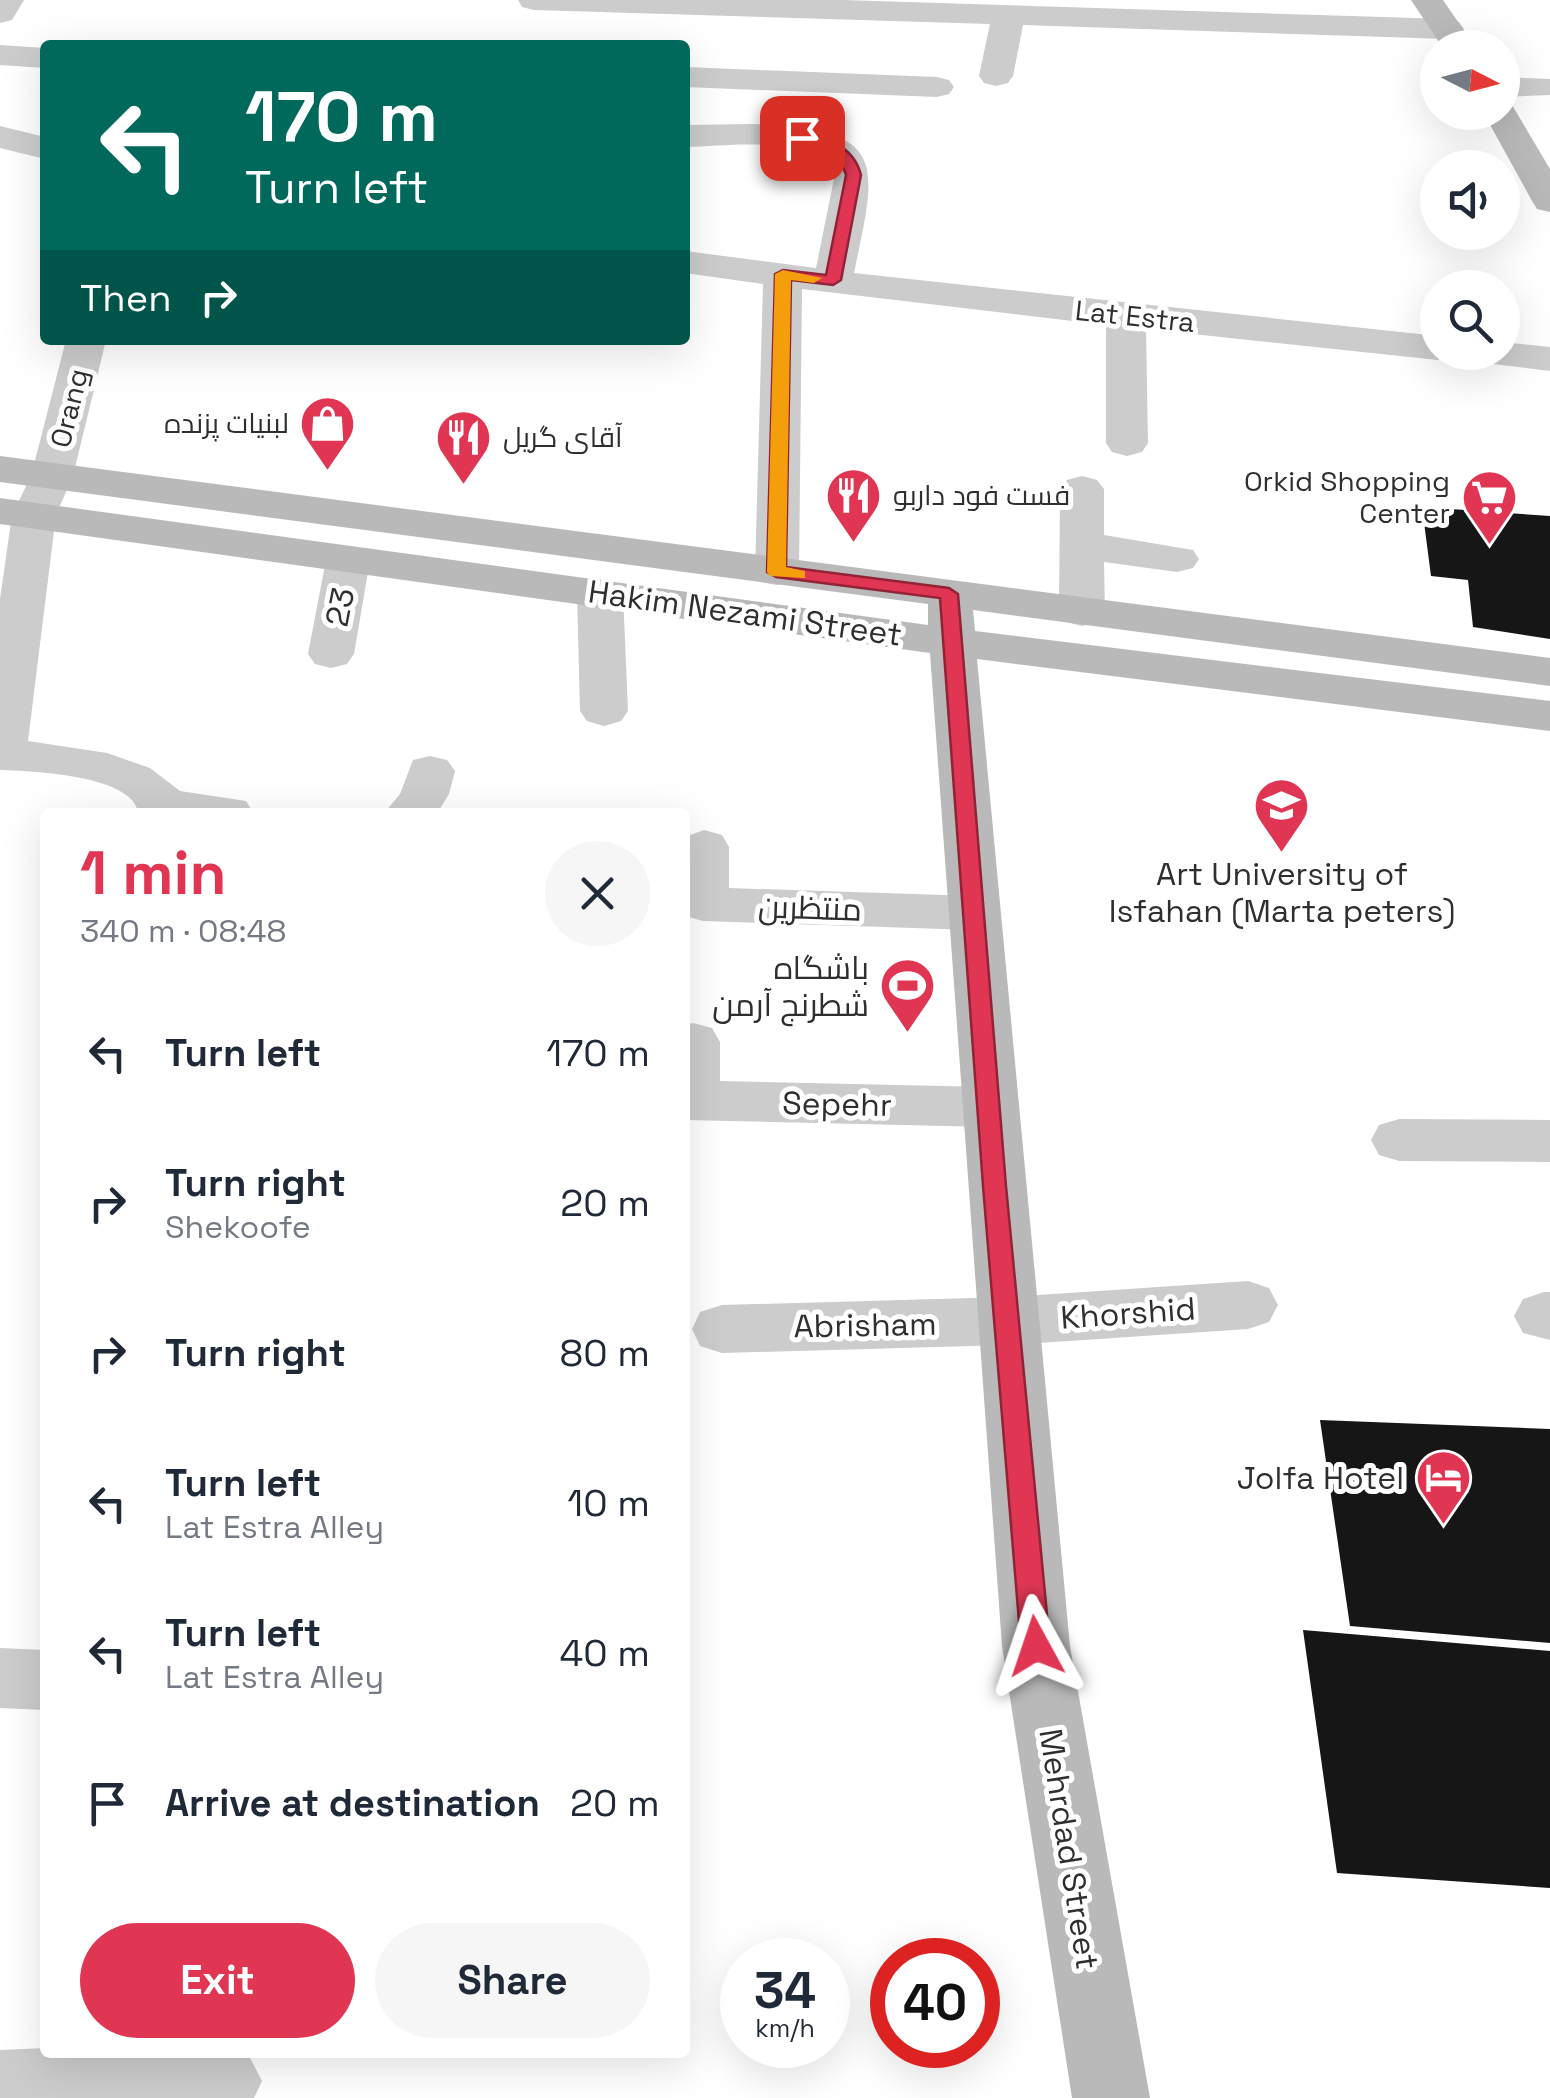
<!DOCTYPE html>
<html lang="en">
<head>
<meta charset="utf-8">
<style>
	body { margin:0; font-family:"Space Grotesk",Cairo,sans-serif; background:#f6f6f7; color:#1f2937; height:100vh; display:flex; flex-direction:column; font-size:38px; white-space:nowrap }
	* { box-sizing:border-box; margin:0 }
	p { font-size:32px; color:#747a83 }
	.icon { flex:none; width:55px; height:55px; fill:none; stroke:currentColor; stroke-width:2; stroke-linecap:round; stroke-linejoin:round }
	.map { position:relative; flex:1; overflow:hidden }
	.panel { position:absolute; left:40px; top:808px; width:650px; height:1250px; display:flex; flex-direction:column; background:#fff; border-radius:10px; box-shadow:0 10px 40px #0002 }
	.panel>* { flex:none }
	.banner { position:absolute; left:40px; top:40px; width:650px; height:305px; border-radius:10px; box-shadow:0 10px 40px #0002; background:#00695c; color:#fff; overflow:hidden }
	.needle { width:65px; rotate:96deg }
	.controls { position:absolute; left:1420px; top:30px; display:grid; gap:20px }
	.controls a { display:grid; place-items:center; width:100px; height:100px; border-radius:50%; background:#fff; box-shadow:0 10px 40px #0002; font-size:50px }
	.speed { position:absolute; left:720px; top:1938px; display:flex; gap:20px; font-size:50px; font-weight:700; text-align:center }
	.speed>* { display:grid; place-content:center; width:130px; height:130px; border-radius:50%; background:#fff; box-shadow:0 10px 40px #0002; line-height:1 }
	.speed small { font-size:25px; font-weight:400 }
	.speed .limit { border:15px solid #d22; background:#fff; color:#111 }
	.pin { position:absolute; display:grid; place-items:center; width:85px; height:85px; color:#fff; margin:-42px; border-radius:20px; box-shadow:0 5px 15px #0006 }
	.me { position:absolute; width:110px; margin:-55px; rotate:355deg; stroke-linejoin:round; filter:drop-shadow(0 0 8px #0008) }
	.turn { display:flex; align-items:center; gap:35px; height:210px; padding:0 40px; font-size:45px }
	.turn .icon { width:130px; height:130px; stroke-width:2.5 }
	.turn b { display:block; font-size:70px; line-height:85px }
	.then { display:flex; align-items:center; height:95px; padding:0 40px; background:#0003; gap:20px; font-size:38px }
	.round { display:grid; place-items:center; flex:none; width:105px; height:105px; border-radius:52px; background:#f6f6f7 }
	.summary { display:flex; align-items:center; justify-content:space-between; height:170px; padding:0 40px }
	h1 { font-size:60px; font-weight:700; line-height:75px; color:#e13653 }
	.cta { display:flex; gap:20px; margin-top:auto; padding:20px 40px }
	.cta a { flex:1; height:115px; border-radius:60px; background:#e13653; color:#fff; font-size:40px; font-weight:700; line-height:115px; text-align:center }
	.cta a+a { background:#f6f6f7; color:#1f2937 }
	ul { padding:0; list-style:none }
	li { display:flex; align-items:center; gap:30px; height:150px; padding:0 40px }
	li div { flex:1 }
	li b { display:block; font-size:38px }
	li em { font-style:normal }
	.map>svg:first-child { display:block }
	.building { fill:#161616 }
	.lines { fill:none; stroke-linecap:round; stroke-linejoin:round }
	.street { fill:#ccc; fill-rule:evenodd }
	.secondary { fill:#b9b9b9; fill-rule:evenodd }
	.route { fill:#e13653; stroke:#922336; stroke-width:2.5 }
	.slow { fill:#f59e0b }
	.labels { text-anchor:middle; dominant-baseline:central; stroke-width:10; stroke-linejoin:round; paint-order:stroke }
	.far-street-label { font-size:28px; fill:#2f2f2f; stroke:#fff }
	.far-poi-label { font-size:28px; fill:#2f2f2f; stroke:#fff; text-anchor:end }
	.street-label { font-size:32px; fill:#2f2f2f; stroke:#fff }
	.poi-label { font-size:32px; fill:#2f2f2f; stroke:#fff; text-anchor:end }
</style>
</head>
<body>
<div class="map">
<svg width="1550" height="2098" viewBox="0 0 1550 2098">
	<rect width="100%" height="100%" fill="#fff"/>
	<g class="building">
		<path d="M1422,507l128,9v123l-77,-12 -5,-47 -37,-4z"/>
		<path d="M1320,1420l230,9v214l-200,-17z"/>
		<path d="M1303,1630l247,21v237l-213,-15z"/>
	</g>
	<g class="lines">
		<g class="street">
			<path d="M0,0h24l-12,20 -12,3z"/>
			<path d="M518,0h325l604,19 12,3 5,7 -5,7 -12,3 -424,-14 -10,51 -5,7 -12,3 -12,-3 -5,-7 11,-52 -456,-14 -12,-3z"/>
			<path d="M0,45l45,3v20l-45,-3z"/>
			<path d="M685,67l252,10 12,3 5,7 -5,7 -12,3 -252,-10z"/>
			<path d="M1502,77l48,2v16l-48,2z"/>
			<path d="M753,124c135,7 125,34 101,149l584,63v16h17l-17,8 -292,-31 2,114 -6,9 -15,4 -15,-4 -6,-9v-118l-304,-36 -3,283 -6,10 -16,3 -16,-3 -6,-10 8,-288 -78,-11v-22l131,17 19,-94 -4,-10c-40,-28 -100,-18 -146,-17v-22z"/>
			<path d="M0,126l45,11v22l-45,-11z"/>
			<path d="M66,340h40l-33,136 -17,39 -28,226 79,12 43,15 30,23 66,10 7,11h-115c-6,-37 -107,-41 -138,-42v-171l12,-84 19,-39z"/>
			<path d="M1502,342l48,5v24l-81,-10 -6,-9h39z"/>
			<path d="M1082,476l15,4 7,9v46l89,15 6,9 -6,9 -16,4 -73,-10 1,50 -7,10 -16,4 -16,-4 -7,-10 1,-123 7,-9z"/>
			<path d="M348,547l16,4 6,9 -16,94 -7,10 -16,4 -16,-4 -7,-10 18,-94 6,-9z"/>
			<path d="M600,579l16,4 7,10 5,118 -7,10 -17,5 -17,-5 -7,-10 -3,-118 7,-10z"/>
			<path d="M430,756l17,4 8,11 -6,23 -11,18h-53l15,-18 13,-34z"/>
			<path d="M704,830l18,5 7,12v41l245,8 18,5 8,12 -8,12 -18,5 -271,-9 -18,-5v-79z"/>
			<path d="M693,1023l19,5 8,14v39l268,6 20,6 8,14 -8,14 -20,6 -303,-7v-95z"/>
			<path d="M1399,1119l151,1v42l-151,-1 -20,-6 -8,-15 8,-15z"/>
			<path d="M1248,1281l21,7 9,17 -9,17 -21,7 -241,16 -285,8 -22,-7 -8,-17 8,-17 22,-7 285,-8z"/>
			<path d="M1544,1292h6v48l-27,-7 -9,-17 9,-17z"/>
			<path d="M0,1648l45,2v60l-45,-2z"/>
			<path d="M45,2048v4h202l15,29 -8,17h-254v-48z"/>
		</g>
		<g class="secondary">
			<path d="M1411,0h32l33,48h-33z"/>
			<path d="M1502,102l10,3 38,64v43l-13,-3 -5,-8 -49,-89h19z"/>
			<path d="M0,456l1550,202v28l-577,-76 2,21 575,70v30l-573,-72 93,987 80,452h-78l-70,-452 -72,-993 -930,-129v-26l928,127v-21l-928,-122z"/>
		</g>
	</g>
	<path class="route" d="M802,134c27,6 51,11 59,41l-20,105 -8,5 -42,-5 -5,287 163,21 9,6 48,592 44,460 -5,8 -9,4 -10,-4 -5,-8 -38,-460 -43,-588 -164,-21 -9,-5 8,-298 8,-4 43,5 20,-100c-7,-25 -27,-28 -49,-33v-7z"/>
	<path class="slow" d="M783,270l39,8 -8,5 -23,-3 -5,287 19,4v7l-35,-2 -3,-4 8,-298z"/>
	<defs>
		<symbol id="shop-pin" viewBox="-11 -11 22 30"><path d="M0 17L-7.5 6A9.5 9.5 0 1 1 7.5 6Z" fill="#e13653" stroke="#fff"/><path d="M-5-2.5h2.3a2.7 3.5 0 0 1 5.4 0H5L5.5 6h-11ZM-1.5-2.5h3a1.5 2.3 0 0 0-3 0Z" fill="#fff"/></symbol>
		<symbol id="restaurant-pin" viewBox="-11 -11 22 30"><path d="M0 17L-7.5 6A9.5 9.5 0 1 1 7.5 6Z" fill="#e13653" stroke="#fff"/><path d="M-5-6h1v4h1v-4h1v4h1v-4h1v5L-1.5 .5V6h-2V.5L-5-1ZM5-6V6H3V1.5H1.5Q1.5-4 5-6Z" fill="#fff"/></symbol>
		<symbol id="supermarket-pin" viewBox="-11 -11 22 30"><path d="M0 17L-7.5 6A9.5 9.5 0 1 1 7.5 6Z" fill="#e13653" stroke="#fff"/><path d="M-6-5.5h2.5l.6 2H6L4.5 2H-2.5L-4.4-4H-6ZM-1.5 3.2a1.3 1.3 0 1 0 .1 0ZM3 3.2a1.3 1.3 0 1 0 .1 0Z" fill="#fff"/></symbol>
		<symbol id="university-pin" viewBox="-11 -11 22 30"><path d="M0 17L-7.5 6A9.5 9.5 0 1 1 7.5 6Z" fill="#e13653" stroke="#fff"/><path d="M0-5L7-2L0 1L-7-2ZM-4 1L0 2.5L4 1V4Q0 6-4 4Z" fill="#fff"/></symbol>
		<symbol id="stadium-pin" viewBox="-11 -11 22 30"><path d="M0 17L-7.5 6A9.5 9.5 0 1 1 7.5 6Z" fill="#e13653" stroke="#fff"/><path d="M0-5a6.5 5 0 1 0 0 10a6.5 5 0 1 0 0-10ZM-3.5-1.8h7v3.6h-7Z" fill="#fff"/></symbol>
		<symbol id="hotel-pin" viewBox="-11 -11 22 30"><path d="M0 17L-7.5 6A9.5 9.5 0 1 1 7.5 6Z" fill="#e13653" stroke="#fff"/><path d="M-6-4.5h1.5V1H6V5H4.5V3h-9V5H-6ZM-4 0a1.8 1.8 0 1 1 3.6 0ZM.5 0V-2.5h3Q6-2.5 6 0Z" fill="#fff"/></symbol>
	</defs>
	<g fill-rule="evenodd">
		<use href="#shop-pin" x="296" y="392" width="63" height="86"/>
		<use href="#restaurant-pin" x="432" y="406" width="63" height="86"/>
		<use href="#restaurant-pin" x="822" y="464" width="63" height="86"/>
		<use href="#supermarket-pin" x="1458" y="466" width="63" height="86"/>
		<use href="#university-pin" x="1250" y="774" width="63" height="86"/>
		<use href="#stadium-pin" x="876" y="954" width="63" height="86"/>
		<use href="#hotel-pin" x="1412" y="1446" width="63" height="86"/>
	</g>
	<g class="labels">
		<g class="far-street-label">
			<text transform="translate(1135 316) rotate(6)">Lat Estra</text>
			<text transform="translate(69 408) rotate(-76)">Orang</text>
		</g>
		<g class="far-poi-label">
			<text x="289" y="423">لبنیات پزنده</text>
			<text x="503" y="437" text-anchor="start">آقای گریل</text>
			<text x="1450" y="481">Orkid Shopping<tspan x="1450" dy="32">Center</tspan></text>
			<text x="893" y="495" text-anchor="start">فست فود داربو</text>
		</g>
		<g class="street-label">
			<text transform="translate(340 607) rotate(-79)">23</text>
			<text transform="translate(745 613) rotate(8)">Hakim Nezami Street</text>
			<text transform="translate(810 908) rotate(2)">منتظرین</text>
			<text transform="translate(837 1104) rotate(1)">Sepehr</text>
			<text transform="translate(1128 1313) rotate(-4)">Khorshid</text>
			<text transform="translate(865 1325) rotate(-1)">Abrisham</text>
			<text transform="translate(1069 1849) rotate(81)">Mehrdad Street</text>
		</g>
		<g class="poi-label">
			<text x="1282" y="874" text-anchor="middle">Art University of<tspan x="1282" dy="37">Isfahan (Marta peters)</tspan></text>
			<text x="869" y="968">باشگاه<tspan x="869" dy="37">شطرنج آرمن</tspan></text>
			<text x="1404" y="1478">Jolfa Hotel</text>
		</g>
	</g>
</svg>
<div class="controls">
<a><svg class="needle" viewBox="-14 -14 28 28"><path d="M0-13l5 13h-10z" fill="#e53935"/><path d="M0 13l5-13h-10z" fill="#747a83"/></svg></a>
<a><svg class="icon" aria-label="sound" viewBox="0 0 24 24"><path d="M4 9h4l5-4v14l-5-4H4zM17 9q2 3 0 6"/></svg></a>
<a><svg class="icon" aria-label="search" viewBox="0 0 24 24"><circle cx="10" cy="10" r="6"/><path d="M15 15l6 6"/></svg></a>
</div>
<div class="speed"><div>34<small>km/h</small></div><div class="limit">40</div></div>
<div class="pin" style="left:802px;top:138px;background:#d93025"><svg class="icon" aria-label="arrive" viewBox="0 0 24 24"><path d="M6 21V4h12l-3 4 3 4H6"/></svg></div>
<svg class="me" style="left:1036px;top:1646px" viewBox="-20 -20 40 40"><path d="M0-17L14 15 0 8-14 15z" fill="#e13653" stroke="#fff" stroke-width="4"/></svg>
<div class="banner">
<div class="turn"><svg class="icon" aria-label="left" viewBox="0 0 24 24"><path d="M17 20v-9H6M10 6l-5 5 5 5"/></svg><div><b>170 m</b>Turn left</div></div>
<div class="then">Then<svg class="icon" aria-label="right" viewBox="0 0 24 24"><path d="M7 20v-9h11M14 6l5 5-5 5"/></svg></div>
</div>
<section class="panel">
<div class="summary"><div><h1>1 min</h1><p>340 m · 08:48</p></div><a class="round"><svg class="icon" aria-label="close" viewBox="0 0 24 24"><path d="M6 6l12 12M18 6L6 18"/></svg></a></div>
<ul>
<li><svg class="icon" aria-label="left" viewBox="0 0 24 24"><path d="M17 20v-9H6M10 6l-5 5 5 5"/></svg><div><b>Turn left</b></div><em>170 m</em></li>
<li><svg class="icon" aria-label="right" viewBox="0 0 24 24"><path d="M7 20v-9h11M14 6l5 5-5 5"/></svg><div><b>Turn right</b><p>Shekoofe</p></div><em>20 m</em></li>
<li><svg class="icon" aria-label="right" viewBox="0 0 24 24"><path d="M7 20v-9h11M14 6l5 5-5 5"/></svg><div><b>Turn right</b></div><em>80 m</em></li>
<li><svg class="icon" aria-label="left" viewBox="0 0 24 24"><path d="M17 20v-9H6M10 6l-5 5 5 5"/></svg><div><b>Turn left</b><p>Lat Estra Alley</p></div><em>10 m</em></li>
<li><svg class="icon" aria-label="left" viewBox="0 0 24 24"><path d="M17 20v-9H6M10 6l-5 5 5 5"/></svg><div><b>Turn left</b><p>Lat Estra Alley</p></div><em>40 m</em></li>
<li><svg class="icon" aria-label="arrive" viewBox="0 0 24 24"><path d="M6 21V4h12l-3 4 3 4H6"/></svg><div><b>Arrive at destination</b></div><em>20 m</em></li>
</ul>
<div class="cta"><a>Exit</a><a>Share</a></div>
</section>
</div>
</body>
</html>
